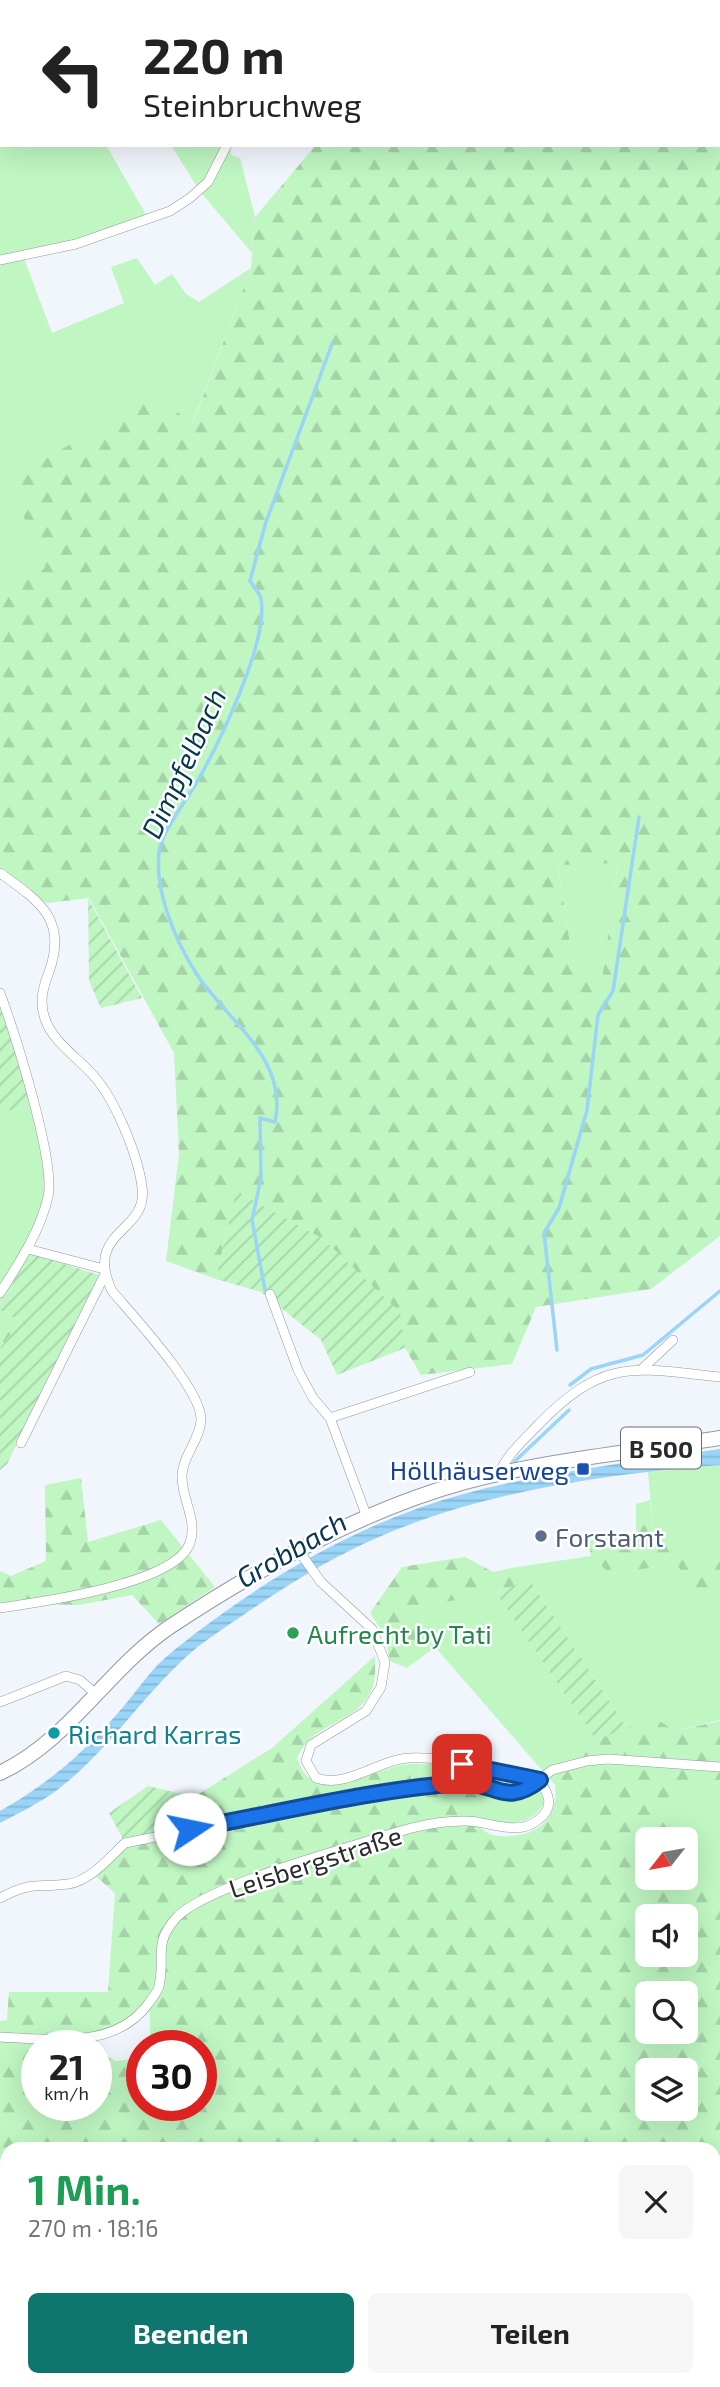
<!DOCTYPE html>
<html lang="de">
<head>
<meta charset="utf-8">
<style>
	body { margin:0; font-family:"Exo 2",sans-serif; background:#f6f6f6; color:#222; height:100vh; display:flex; flex-direction:column; font-size:26px; white-space:nowrap }
	* { box-sizing:border-box; margin:0 }
	p { font-size:23px; color:#767676 }
	.icon { flex:none; width:38px; height:38px; fill:none; stroke:currentColor; stroke-width:2; stroke-linecap:round; stroke-linejoin:round }
	.map { position:relative; flex:1; overflow:hidden }
	.details { position:absolute; left:0px; top:2142px; width:721px; height:245px; display:flex; flex-direction:column; background:#fff; border-radius:21px 21px 0 0; box-shadow:0 7px 28px #0002 }
	.details>* { flex:none }
	.guide { position:absolute; left:0px; top:0px; width:721px; height:147px; box-shadow:0 7px 28px #0002; background:#fff; color:#222; overflow:hidden }
	.needle { width:46px; rotate:239deg }
	.tools { position:absolute; left:635px; top:1827px; display:grid; gap:14px }
	.tools a { display:grid; place-items:center; width:63px; height:63px; border-radius:10px; background:#fff; box-shadow:0 7px 28px #0002; font-size:35px }
	.speed { position:absolute; left:21px; top:2030px; display:flex; gap:14px; font-size:35px; font-weight:700; text-align:center }
	.speed>* { display:grid; place-content:center; width:91px; height:91px; border-radius:50%; background:#fff; box-shadow:0 7px 28px #0002; line-height:1 }
	.speed small { font-size:18px; font-weight:400 }
	.speed .limit { border:10px solid #d22; background:#fff; color:#111 }
	.pin { position:absolute; display:grid; place-items:center; width:60px; height:60px; color:#fff; margin:-30px; border-radius:14px; box-shadow:0 4px 10px #0006 }
	.me { position:absolute; width:77px; margin:-38px; rotate:79deg; stroke-linejoin:round; filter:drop-shadow(0 0 5px #0008) }
	.turn { display:flex; align-items:center; gap:24px; height:147px; padding:0 28px; font-size:32px }
	.turn .icon { width:91px; height:91px; stroke-width:2.5 }
	.turn b { display:block; font-size:49px; line-height:60px }
	.round { display:grid; place-items:center; flex:none; width:74px; height:74px; border-radius:10px; background:#f6f6f6 }
	.head { display:flex; align-items:center; justify-content:space-between; height:119px; padding:0 28px }
	h1 { font-size:42px; font-weight:700; line-height:52px; color:#1e9e55 }
	.cta { display:flex; gap:14px; margin-top:auto; padding:14px 28px }
	.cta a { flex:1; height:80px; border-radius:10px; background:#0f766e; color:#fff; font-size:28px; font-weight:700; line-height:80px; text-align:center }
	.cta a+a { background:#f6f6f6; color:#222 }
	.map>svg:first-child { display:block }
	.green { fill:#bff6c2 }
	.forest { fill:url(#forest-firs); fill-rule:evenodd }
	.garden { fill:url(#garden-furrows) }
	.water { fill:url(#water-rules) }
	.lines { fill:none; stroke-linecap:round; stroke-linejoin:round }
	.stream { stroke:#9ad4f6; stroke-width:3.5 }
	.minor-casing { stroke:#95999f; stroke-width:10 }
	.primary-casing { stroke:#95999f; stroke-width:16 }
	.minor { stroke:#fff; stroke-width:9 }
	.primary { stroke:#fff; stroke-width:14 }
	.route-casing { stroke:#114b97; stroke-width:18 }
	.route { stroke:#1a73e8; stroke-width:12 }
	.transit-dot { fill:#1a4fb4; stroke:#fff; stroke-width:2.5 }
	.service-dot { fill:#5c6f8a; stroke:#fff; stroke-width:2.5 }
	.leisure-dot { fill:#2e9e5b; stroke:#fff; stroke-width:2.5 }
	.culture-dot { fill:#0f9aa8; stroke:#fff; stroke-width:2.5 }
	.labels { text-anchor:middle; dominant-baseline:central; stroke-width:5; stroke-linejoin:round; paint-order:stroke }
	.shield { fill:#fff; stroke:#696a6c; stroke-width:2 }
	.shield-label { font-size:24px; font-weight:bold; fill:#292a2d }
	.transit-label { font-size:26px; fill:#164399; stroke:#fff; text-anchor:end }
	.service-label { font-size:26px; fill:#4e5e75; stroke:#fff; text-anchor:start }
	.leisure-label { font-size:26px; fill:#27864d; stroke:#fff; text-anchor:start }
	.culture-label { font-size:26px; fill:#0d838f; stroke:#fff; text-anchor:start }
	.street-label { font-size:26px; fill:#292a2d; stroke:#fff }
	.water-label { font-size:28px; font-style:italic; fill:#07374e; stroke:#fff }
</style>
</head>
<body>
<div class="map">
<svg width="720" height="2387" viewBox="0 0 720 2387">
	<defs>
		<pattern id="forest-firs" width="22" height="20" patternUnits="userSpaceOnUse" patternTransform="scale(1.75)"><rect width="22" height="20" fill="#bff6c2"/><path d="M5 1l3.5 6h-7zM16 11l3.5 6h-7z" fill="#a4d3a7"/></pattern>
		<pattern id="garden-furrows" width="10" height="10" patternUnits="userSpaceOnUse" patternTransform="scale(1.75)"><rect width="10" height="10" fill="#bff6c2"/><path d="M-1 1l2-2M0 10L10 0M9 11l2-2" fill="none" stroke="#a4d3a7"/></pattern>
		<pattern id="water-rules" width="6" height="5" patternUnits="userSpaceOnUse" patternTransform="scale(1.75)"><rect width="6" height="5" fill="#9ad4f6"/><path d="M0 2.5h6" fill="none" stroke="#85b6d3"/></pattern>
	</defs>
	<rect width="100%" height="100%" fill="#f1f5fc"/>
	<g class="green">
		<path d="M0,0h171l-169,2v143h104l42,73 -125,38 29,77 72,-30 -13,-36 26,-9 18,27 17,-11 14,20 13,8 52,-34 -59,156 -147,144 -45,19v-323l19,-7 -19,1z"/>
		<path d="M234,0h230l-231,2z"/>
		<path d="M171,145h60v10l9,3 15,59 -3,36 -53,-63z"/>
		<path d="M618,863l-16,117 -29,-16 -15,-100z"/>
		<path d="M33,1104l16,92 -20,57 -29,53v-193z"/>
		<path d="M720,1465v97l-66,-23 -6,-67z"/>
		<path d="M591,1556l19,18 66,-10 25,34 19,-3v125l-45,11 -21,-14 -27,11 -98,-149 -18,-11z"/>
		<path d="M496,1593l100,147 -41,45 -120,-138 -13,-24 12,-19z"/>
		<path d="M407,1764h28l93,19c-26,14 -43,-5 -70,-4 -15,0 -31,4 -46,5z"/>
		<path d="M720,1781v129l-34,-59v-12h-7l-20,-35z"/>
		<path d="M539,1788l5,14c-14,30 -48,20 -75,18l18,-14 3,-11 23,4z"/>
	</g>
	<g class="forest">
		<path d="M464,0h256v1236l-69,53 -115,18 -24,57 -91,11 -16,-27 -6,-36 -76,-73 -87,-47 -20,87 -50,-18 13,-107 -5,-101 -85,-155 -42,5 -47,-28v-288l45,-19 -36,-87 143,-86 41,28 58,-155 4,-51 61,-72h403v-143zM618,863l-16,116 -29,-15 -15,-99z"/>
		<path d="M0,1310l21,11 -21,27z"/>
		<path d="M81,1478l7,64 73,-22 54,67 -56,37 -27,-29 -53,10 -79,-1v-33l11,5 35,-15 -1,-76z"/>
		<path d="M650,1500l4,39 66,23v33l-19,3 -25,-34 -66,10 -19,-18 -3,-15 48,-8v-29z"/>
		<path d="M465,1557l28,15 18,-4 18,11 -33,14 -62,11 -12,19 13,24 -28,21 -17,-7 -6,-27 -14,-21 32,-46z"/>
		<path d="M375,1656c0,10 1,24 -3,33 -15,36 -58,31 -75,69 16,52 72,12 110,6l8,29 36,-5 39,7 -3,11 -18,14c7,4 16,13 24,15 36,6 67,-11 62,-50l41,-45 58,-23 21,14 45,-10v60l-60,23 19,35h-31v39h38v-27l34,59v477h-720v-366l7,-1 2,-28h99l7,-99 -23,-20 33,-30 64,-14 5,-32 78,-49zM648,1916h38v39h-38zM648,1993h38v39h-38zM150,2011v35h51v59h-59v-47l-26,3 -19,-10 1,-11zM37,2046h59v59h-59zM648,2070h38v39h-38zM7,2149h707v231h-707z"/>
	</g>
	<g class="garden">
		<path d="M88,898l54,100 -41,10 -12,-27z"/>
		<path d="M0,1008l23,57 10,39 -33,9z"/>
		<path d="M236,1191l87,48 77,73 5,36 -68,27 -16,-35 -60,-48 -45,-13z"/>
		<path d="M29,1253l70,22 -92,189 -7,6v-122l21,-27 -21,-11v-4z"/>
		<path d="M529,1579l98,149 -31,12 -100,-147z"/>
		<path d="M148,1786l46,11 -4,32 -65,14 -16,-30z"/>
	</g>
	<path class="water" d="M720,1449v16c-125,10 -258,29 -371,86 -52,26 -102,61 -149,94 -52,42 -87,101 -139,142 -19,15 -40,25 -61,36v-12c46,-26 83,-57 117,-97 19,-21 34,-46 56,-63 73,-59 158,-112 246,-143 94,-33 203,-44 301,-59z"/>
	<g class="lines">
		<g class="stream">
			<path d="M265,1290l-13,-70 9,-42 -1,-60 15,4c14,-64 -49,-102 -79,-149 -21,-33 -44,-87 -36,-126 3,-16 25,-45 34,-60 23,-39 75,-145 67,-188 -1,-6 -8,-13 -11,-18l16,-59 66,-178"/>
			<path d="M557,1350l-13,-117 15,-25 28,-98 11,-95 15,-24 26,-174"/>
			<path d="M570,1385l21,-16 52,-14 77,-64"/>
			<path d="M514,1462l55,-52"/>
		</g>
		<defs>
			<g id="minor">
				<path d="M234,2l1,-2"/>
				<path d="M0,260l76,-16 94,-33 20,-13 18,-16 19,-37"/>
				<path d="M0,873c39,28 68,46 49,99 -6,15 -10,30 -4,47 8,23 32,38 48,56 22,24 45,80 49,112 7,47 -59,42 -30,104 22,26 90,99 89,129 -1,20 -18,35 -19,55 -1,23 16,45 8,68 -14,41 -149,59 -190,65"/>
				<path d="M0,993c14,38 56,168 48,204 -8,35 -29,66 -48,96"/>
				<path d="M28,1249l76,20"/>
				<path d="M270,1294l28,76 15,28 17,20 37,99"/>
				<path d="M642,1369l31,-29"/>
				<path d="M330,1418l140,-46"/>
				<path d="M21,1443l84,-169"/>
				<path d="M499,1474c8,-20 25,-34 40,-50 66,-67 94,-56 181,-47"/>
				<path d="M298,1550l23,32 51,47 13,33 -4,25 -15,24 -55,34 -5,16 10,17c31,11 63,-19 94,-20 43,-2 87,16 130,22"/>
				<path d="M0,1702l66,-26 14,4 17,15"/>
				<path d="M0,1898c31,-17 36,-10 68,-14 22,-3 41,-26 57,-41l267,-53 72,-7 50,11 11,-3 27,-21 35,-9 21,-2 112,8"/>
				<path d="M0,2037c49,2 115,13 148,-33 3,-5 10,-12 11,-18 7,-29 -7,-42 18,-69 24,-25 119,-54 155,-65 43,-12 89,-32 134,-31 23,0 52,16 72,-1 17,-13 11,-25 2,-40"/>
			</g>
			<path id="primary" d="M0,1773c71,-34 107,-104 171,-147 88,-58 191,-116 294,-144 81,-22 171,-30 255,-44"/>
		</defs>
		<use href="#minor" class="minor-casing"/>
		<use href="#primary" class="primary-casing"/>
		<use href="#minor" class="minor"/>
		<use href="#primary" class="primary"/>
	</g>
	<g class="lines">
		<defs>
			<path id="route" d="M190,1829c89,-16 179,-39 270,-46 36,-2 44,25 80,-3l-78,-16"/>
		</defs>
		<use href="#route" class="route-casing"/>
		<use href="#route" class="route"/>
	</g>
	<rect class="transit-dot" x="576" y="1462" width="14" height="14" rx="3.5"/>
	<circle class="service-dot" cx="541" cy="1536" r="7"/>
	<circle class="leisure-dot" cx="293" cy="1633" r="7"/>
	<circle class="culture-dot" cx="54" cy="1733" r="7"/>
	<g class="labels">
		<rect class="shield" x="621" y="1427.5" width="80" height="41" rx="5"/>
		<g class="shield-label">
			<text x="661" y="1448">B 500</text>
		</g>
		<g class="transit-label">
			<text x="569" y="1469">Höllhäuserweg</text>
		</g>
		<g class="service-label">
			<text x="555" y="1536">Forstamt</text>
		</g>
		<g class="leisure-label">
			<text x="307" y="1633">Aufrecht by Tati</text>
		</g>
		<g class="culture-label">
			<text x="68" y="1733">Richard Karras</text>
		</g>
		<g class="street-label">
			<text transform="translate(315 1861) rotate(-18)">Leisbergstraße</text>
		</g>
		<g class="water-label">
			<text transform="translate(183 763) rotate(-65)">Dimpfelbach</text>
			<text transform="translate(291 1549) rotate(-30)">Grobbach</text>
		</g>
	</g>
</svg>
<div class="tools">
<a><svg class="needle" viewBox="-14 -14 28 28"><path d="M0-13l5 13h-10z" fill="#e53935"/><path d="M0 13l5-13h-10z" fill="#767676"/></svg></a>
<a><svg class="icon" aria-label="sound" viewBox="0 0 24 24"><path d="M4 9h4l5-4v14l-5-4H4zM17 9q2 3 0 6"/></svg></a>
<a><svg class="icon" aria-label="search" viewBox="0 0 24 24"><circle cx="10" cy="10" r="6"/><path d="M15 15l6 6"/></svg></a>
<a><svg class="icon" aria-label="layers" viewBox="0 0 24 24"><path d="M12 4l9 5-9 5-9-5zM3 14l9 5 9-5"/></svg></a>
</div>
<div class="speed"><div>21<small>km/h</small></div><div class="limit">30</div></div>
<div class="pin" style="left:462px;top:1764px;background:#d93025"><svg class="icon" aria-label="arrive" viewBox="0 0 24 24"><path d="M6 21V4h12l-3 4 3 4H6"/></svg></div>
<svg class="me" style="left:190px;top:1829px" viewBox="-20 -20 40 40"><circle r="19" fill="#fff"/><path d="M0-13L10 11 0 6-10 11z" fill="#1a73e8"/></svg>
<div class="guide">
<div class="turn"><svg class="icon" aria-label="left" viewBox="0 0 24 24"><path d="M17 20v-9H6M10 6l-5 5 5 5"/></svg><div><b>220 m</b>Steinbruchweg</div></div>
</div>
<section class="details">
<div class="head"><div><h1>1 Min.</h1><p>270 m · 18:16</p></div><a class="round"><svg class="icon" aria-label="close" viewBox="0 0 24 24"><path d="M6 6l12 12M18 6L6 18"/></svg></a></div>
<div class="cta"><a>Beenden</a><a>Teilen</a></div>
</section>
</div>
</body>
</html>
